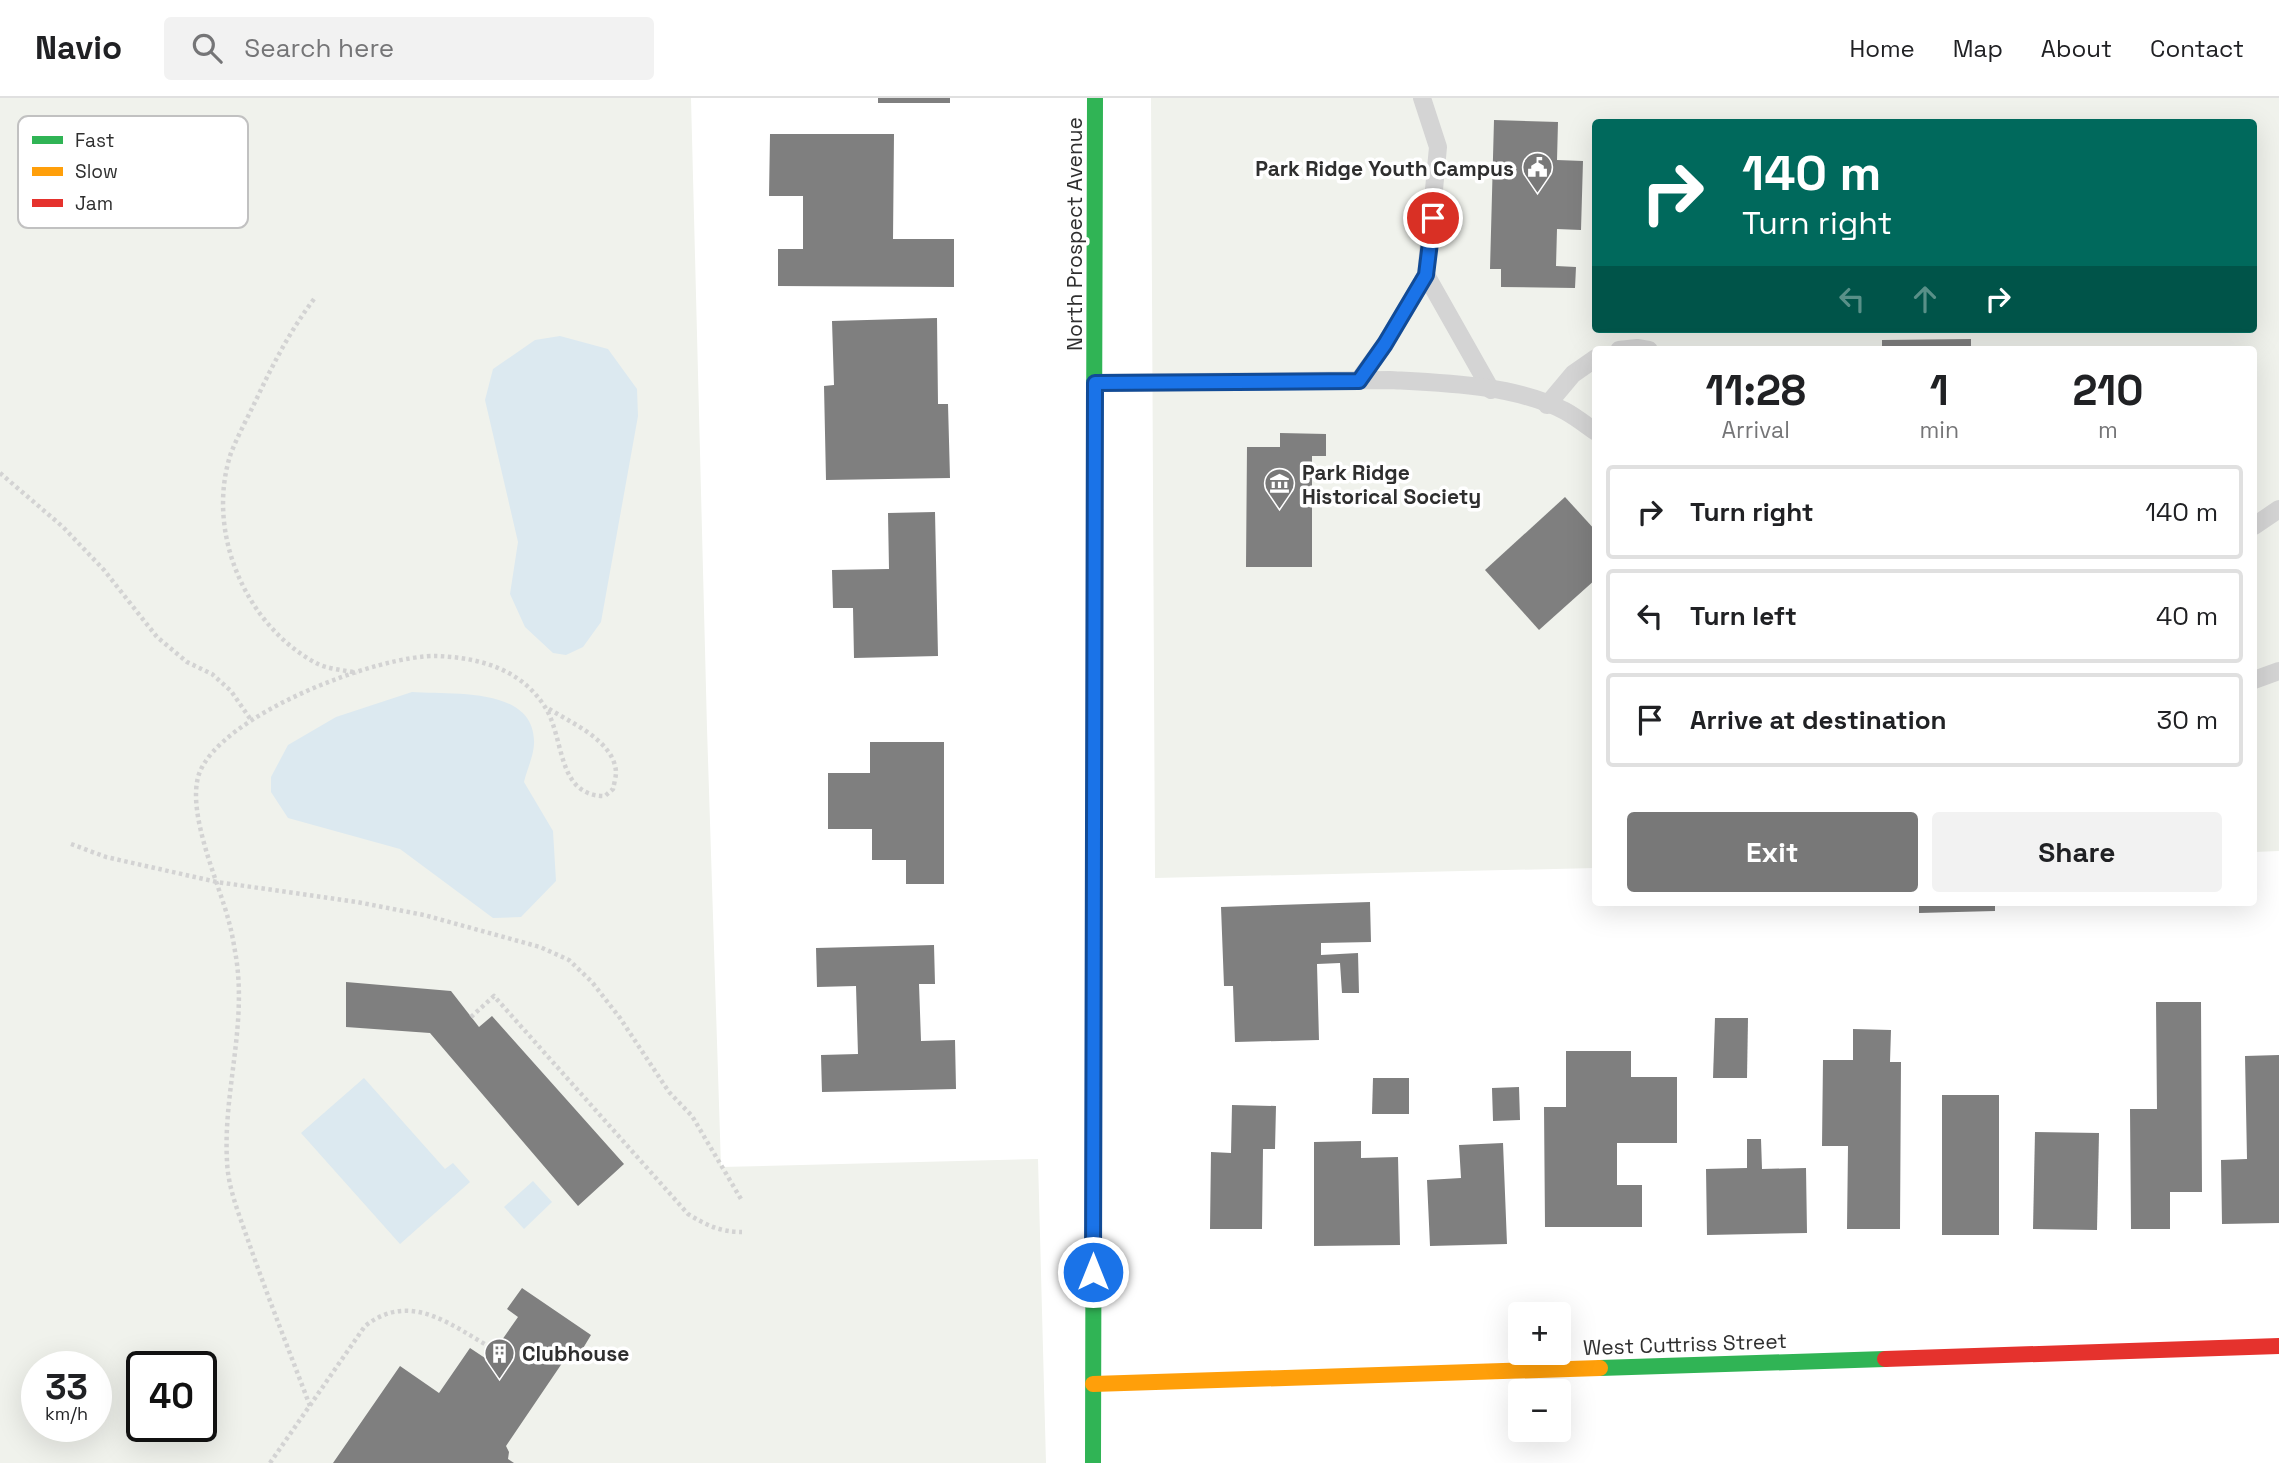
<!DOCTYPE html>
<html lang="en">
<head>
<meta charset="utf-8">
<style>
	body { margin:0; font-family:"Space Grotesk",sans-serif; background:#f2f2f2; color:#202124; height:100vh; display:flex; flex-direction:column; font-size:26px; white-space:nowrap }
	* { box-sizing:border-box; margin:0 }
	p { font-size:23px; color:#757577 }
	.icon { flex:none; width:38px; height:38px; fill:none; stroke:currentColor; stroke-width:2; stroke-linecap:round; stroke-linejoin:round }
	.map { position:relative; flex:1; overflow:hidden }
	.panel { position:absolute; left:1592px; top:248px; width:665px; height:560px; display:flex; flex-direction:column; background:#fff; border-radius:7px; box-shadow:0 7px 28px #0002 }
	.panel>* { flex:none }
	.hud { position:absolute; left:1592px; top:21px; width:665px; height:214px; border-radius:7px; box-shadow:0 7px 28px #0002; background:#00695c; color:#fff; overflow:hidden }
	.fabs { position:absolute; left:1508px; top:1204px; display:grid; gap:14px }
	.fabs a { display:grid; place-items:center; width:63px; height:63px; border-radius:7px; background:#fff; box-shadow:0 7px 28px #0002; font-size:35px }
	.speed { position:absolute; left:21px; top:1253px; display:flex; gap:14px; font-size:35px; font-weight:700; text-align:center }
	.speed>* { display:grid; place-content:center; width:91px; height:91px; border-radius:50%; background:#fff; box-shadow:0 7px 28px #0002; line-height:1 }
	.speed small { font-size:18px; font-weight:400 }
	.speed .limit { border:4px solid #111; border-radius:10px; background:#fff; color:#111 }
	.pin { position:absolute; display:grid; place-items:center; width:60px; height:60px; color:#fff; margin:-30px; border:4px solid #fff; border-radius:50%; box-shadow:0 2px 7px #0007 }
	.me { position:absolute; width:77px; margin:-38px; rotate:0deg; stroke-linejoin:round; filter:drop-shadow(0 0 5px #0008) }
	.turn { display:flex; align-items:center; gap:24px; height:147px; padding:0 35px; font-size:32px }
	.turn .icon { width:91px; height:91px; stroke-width:2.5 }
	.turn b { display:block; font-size:49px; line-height:60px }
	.lanes { display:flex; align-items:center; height:66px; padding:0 35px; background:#0003; justify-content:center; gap:35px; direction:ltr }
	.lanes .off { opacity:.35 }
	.eta { display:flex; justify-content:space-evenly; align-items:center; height:119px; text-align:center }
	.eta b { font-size:42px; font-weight:700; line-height:49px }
	.action { display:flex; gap:14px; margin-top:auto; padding:14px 35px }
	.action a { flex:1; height:80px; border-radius:7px; background:#787878; color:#fff; font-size:28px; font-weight:700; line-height:80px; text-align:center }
	.action a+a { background:#f2f2f2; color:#202124 }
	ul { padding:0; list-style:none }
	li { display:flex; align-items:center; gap:21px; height:94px; margin:0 14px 10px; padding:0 21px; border:4px solid #e0e0e0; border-radius:7px }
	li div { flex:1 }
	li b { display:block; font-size:26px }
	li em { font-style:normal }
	header { display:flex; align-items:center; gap:42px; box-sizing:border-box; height:98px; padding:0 35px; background:#fff; border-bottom:2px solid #e0e0e0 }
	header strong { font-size:33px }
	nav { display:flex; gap:38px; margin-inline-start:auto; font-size:24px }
	.search { width:490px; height:63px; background:#f2f2f2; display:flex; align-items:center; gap:18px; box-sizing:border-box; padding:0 24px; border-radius:7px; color:#757577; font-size:26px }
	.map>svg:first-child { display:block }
	.green { fill:#f0f2ec; fill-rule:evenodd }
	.water { fill:#dce9f0 }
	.building { fill:#7f7f7f }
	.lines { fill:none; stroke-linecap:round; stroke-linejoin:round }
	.path { stroke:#d3d3d3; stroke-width:4.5; stroke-dasharray:3.5 3.5; stroke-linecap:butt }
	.lane { stroke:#d4d4d4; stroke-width:18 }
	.fast { stroke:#30b455; stroke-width:16 }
	.slow { stroke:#ff9f0a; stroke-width:16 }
	.jam { stroke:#e5322d; stroke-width:16 }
	.route-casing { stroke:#114b97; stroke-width:18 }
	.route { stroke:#1a73e8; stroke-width:12 }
	.labels { text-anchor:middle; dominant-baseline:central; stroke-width:7; stroke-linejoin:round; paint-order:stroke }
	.poi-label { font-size:21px; font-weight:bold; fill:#2f2f2f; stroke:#fff; text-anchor:start }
	.street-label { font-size:21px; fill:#2f2f2f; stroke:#fff }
	.key { fill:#fff; stroke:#c1c1c1; stroke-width:2 }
	.key-label { font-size:19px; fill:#2f2f2f }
</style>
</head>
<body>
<header>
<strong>Navio</strong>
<div class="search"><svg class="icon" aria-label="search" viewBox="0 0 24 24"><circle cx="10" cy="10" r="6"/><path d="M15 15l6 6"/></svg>Search here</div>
<nav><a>Home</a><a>Map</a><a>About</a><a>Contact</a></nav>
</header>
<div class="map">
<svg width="2279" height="1365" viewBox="0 0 2279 1365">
	<rect width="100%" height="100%" fill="#fff"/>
	<g class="green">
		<path d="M0,0h691l16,630 14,439 317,-8 8,304h-1046zM37,1269h59v59h-59zM142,1269h59v59h-59z"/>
		<path d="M1151,0h1128v753l-25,1v-502h-658v518l-441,10zM1596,24h658v207h-658z"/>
	</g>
	<g class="water">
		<path d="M560,238l48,13 29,40 1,27 -37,206 -18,25 -17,8 -13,-2 -28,-26 -15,-33 8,-52 -33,-142 8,-31 42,-29z"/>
		<path d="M412,594c38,3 120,-6 122,48 1,13 -7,29 -10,42l29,49 3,50 -35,36 -28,1 -93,-69 -112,-31 -17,-26v-15l17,-32 48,-28z"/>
		<path d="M364,980l81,91 8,-6 17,19 -70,62 -99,-111z"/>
		<path d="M533,1083l19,21 -28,27 -20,-22z"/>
	</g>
	<g class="building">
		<rect x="878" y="0" width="72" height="5"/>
		<path d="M1494,22l64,2 -1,38 26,1 -2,69 -24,-1 -1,37 20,1 -1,21 -74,-1v-18h-11z"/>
		<path d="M770,36h124l-1,105h61v48l-176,-1v-37h25v-53h-34z"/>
		<path d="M937,220l1,86h10l2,74 -124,2 -2,-94 10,-1 -2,-64z"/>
		<path d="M1971,241v11h-89v-10z"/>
		<path d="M1280,335l46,1v22h-14v111h-66l1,-120h33z"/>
		<path d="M1565,399l31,34v48l-57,51 -54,-60z"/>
		<path d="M935,414l3,144 -84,2 -1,-50h-20l-1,-38 57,-1 -1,-56z"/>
		<path d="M870,644h74v142h-38v-24h-34v-31h-44v-56h42z"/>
		<path d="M1370,804l1,40 -50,1v12l37,-2 1,40h-17l-2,-30 -23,1 2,76 -84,2 -2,-56h-9l-3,-79z"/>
		<path d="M1919,805h76v8l-76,2z"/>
		<path d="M934,847l1,39h-16l2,57 34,-1 1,49 -134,3 -1,-37 37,-1 -2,-68 -39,1 -1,-39z"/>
		<path d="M346,884l105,9 28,36 13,-11 132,148 -46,42 -148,-173 -84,-6z"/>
		<path d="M2156,904h45l1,190h-32v37h-39l-1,-120h27z"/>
		<path d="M1715,920h33l-1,60h-34z"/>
		<path d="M1853,931l38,1 -1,32h11l-1,167h-53l1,-83h-26l1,-86h30z"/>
		<path d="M1566,953h65v26h46v66h-60v42h25v42h-97l-1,-120h22z"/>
		<path d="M2279,957v168l-57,1 -1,-64 26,-1 -2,-103z"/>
		<path d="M1373,980h36v36h-37z"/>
		<path d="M1519,989l1,33 -27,1 -1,-33z"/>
		<rect x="1942" y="997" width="57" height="140"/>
		<path d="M1232,1007l44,1 -1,43h-12l-1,80h-52l1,-77 20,1z"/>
		<path d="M2035,1034l64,1 -2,97 -64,-1z"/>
		<path d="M1747,1041h14l1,30 44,-1 1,65 -100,2 -1,-66 41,-1z"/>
		<path d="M1361,1043v17l37,-1 2,88 -86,1v-104z"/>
		<path d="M1503,1045l4,101 -77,2 -3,-66 34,-2 -2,-33z"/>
		<path d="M522,1190l69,47 -12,20 -8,-5 -65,96 3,6 -1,7 6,4h-181l67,-97 39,27 31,-45 18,12 30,-43 -11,-8z"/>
	</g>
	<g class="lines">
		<g class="path">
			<path d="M314,201c-24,32 -41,65 -58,101 -8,17 -18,35 -25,53 -26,78 14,172 85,210 11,6 28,7 41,10"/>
			<path d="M0,375l63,54 41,43 53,67 30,25 25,12 19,17 20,29"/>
			<path d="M71,746l35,13 111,25 140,20 67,13 116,32 29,13 23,22 28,36 49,74 23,24 49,83"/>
			<path d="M471,919l23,-21 194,218c18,11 32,18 54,18"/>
			<path d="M310,1308c-20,-53 -41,-106 -60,-160 -9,-27 -22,-56 -23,-85 -4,-68 20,-135 9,-204 -2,-12 -4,-24 -7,-35 -10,-39 -43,-109 -30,-148 21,-59 180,-120 239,-118 42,2 83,13 107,51 20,31 11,89 60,89l8,-7c1,-5 3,-12 3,-17 -2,-32 -47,-50 -70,-65"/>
			<path d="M270,1365l95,-137c46,-36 87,0 130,24"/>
		</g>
		<g class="lane">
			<path d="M1426,177l65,115"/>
			<path d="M1619,252l18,-2 12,2"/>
			<path d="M1358,283l27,-37 41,-69 12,-128 -16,-49"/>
			<path d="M1095,285l295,-3c56,3 125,5 175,31 11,6 21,14 31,21"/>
			<path d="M1547,307l26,-31 23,-16"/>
			<path d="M2254,428l25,-17"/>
			<path d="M2254,582l25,-9"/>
		</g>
		<g class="fast">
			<path d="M1094,362l1,-362"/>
			<path d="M1600,1270l285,-9"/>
			<path d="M1093,1365l1,-451"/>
		</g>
		<path class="slow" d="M1093,1286l507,-16"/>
		<g class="jam">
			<path d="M1094,914v-552"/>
			<path d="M1885,1261l394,-13"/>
		</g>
	</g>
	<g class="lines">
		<defs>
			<path id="route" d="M1093,1174l2,-889 264,-2 26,-37 41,-69 7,-57"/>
		</defs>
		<use href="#route" class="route-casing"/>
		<use href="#route" class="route"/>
	</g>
	<defs>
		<symbol id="civic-pin" viewBox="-11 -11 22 30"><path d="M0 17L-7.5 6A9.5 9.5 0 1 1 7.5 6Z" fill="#787878" stroke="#fff"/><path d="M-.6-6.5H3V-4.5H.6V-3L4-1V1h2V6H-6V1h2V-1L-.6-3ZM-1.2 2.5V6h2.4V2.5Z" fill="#fff"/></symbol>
		<symbol id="museum-pin" viewBox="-11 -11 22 30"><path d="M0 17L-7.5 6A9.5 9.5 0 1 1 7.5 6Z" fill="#787878" stroke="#fff"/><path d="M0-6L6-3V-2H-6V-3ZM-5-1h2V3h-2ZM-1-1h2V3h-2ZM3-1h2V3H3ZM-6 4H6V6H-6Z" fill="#fff"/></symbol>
		<symbol id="building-pin" viewBox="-11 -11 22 30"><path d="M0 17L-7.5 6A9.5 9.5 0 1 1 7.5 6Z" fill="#787878" stroke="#fff"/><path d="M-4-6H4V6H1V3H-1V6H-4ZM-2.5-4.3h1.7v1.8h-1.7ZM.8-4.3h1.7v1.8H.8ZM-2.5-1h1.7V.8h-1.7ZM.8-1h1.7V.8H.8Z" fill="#fff"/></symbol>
	</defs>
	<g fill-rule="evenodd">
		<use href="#civic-pin" x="1520" y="52" width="35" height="47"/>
		<use href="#museum-pin" x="1262" y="368" width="35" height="47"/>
		<use href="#building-pin" x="482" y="1238" width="35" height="47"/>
	</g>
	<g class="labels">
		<g class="poi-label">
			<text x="1514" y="70" text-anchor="end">Park Ridge Youth Campus</text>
			<text x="1302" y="374">Park Ridge<tspan x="1302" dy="24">Historical Society</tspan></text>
			<text x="522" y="1255">Clubhouse</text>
		</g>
		<g class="street-label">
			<text transform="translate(1074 136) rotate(-90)">North Prospect Avenue</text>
			<text transform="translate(1685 1246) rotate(-2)">West Cuttriss Street</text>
		</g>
	</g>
	<rect x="18" y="18" width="230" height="112" rx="10" class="key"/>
	<rect x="32" y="38" width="31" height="8" fill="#30b455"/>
	<rect x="32" y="69" width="31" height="9" fill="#ff9f0a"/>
	<rect x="32" y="101" width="31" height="8" fill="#e5322d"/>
	<g class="key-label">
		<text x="75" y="49">Fast</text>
		<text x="75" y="80">Slow</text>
		<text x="75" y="112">Jam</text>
	</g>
</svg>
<div class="fabs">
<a>+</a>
<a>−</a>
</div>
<div class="speed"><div>33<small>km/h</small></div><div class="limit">40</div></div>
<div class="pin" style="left:1433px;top:120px;background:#d93025"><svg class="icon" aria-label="arrive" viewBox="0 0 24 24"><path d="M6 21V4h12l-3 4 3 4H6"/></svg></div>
<svg class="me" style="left:1093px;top:1174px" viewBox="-20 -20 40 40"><circle r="17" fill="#1a73e8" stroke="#fff" stroke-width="3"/><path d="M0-11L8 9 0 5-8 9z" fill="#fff"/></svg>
<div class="hud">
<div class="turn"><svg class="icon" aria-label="right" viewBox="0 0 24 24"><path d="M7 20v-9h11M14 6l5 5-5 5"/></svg><div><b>140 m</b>Turn right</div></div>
<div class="lanes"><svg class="icon off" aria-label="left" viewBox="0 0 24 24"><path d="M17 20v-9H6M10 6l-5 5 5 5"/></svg><svg class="icon off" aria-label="ahead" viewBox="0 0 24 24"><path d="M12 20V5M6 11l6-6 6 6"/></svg><svg class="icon" aria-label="right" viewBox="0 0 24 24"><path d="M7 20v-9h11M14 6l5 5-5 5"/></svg></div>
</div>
<section class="panel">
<div class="eta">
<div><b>11:28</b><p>Arrival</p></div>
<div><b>1</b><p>min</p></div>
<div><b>210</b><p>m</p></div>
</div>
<ul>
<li><svg class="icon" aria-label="right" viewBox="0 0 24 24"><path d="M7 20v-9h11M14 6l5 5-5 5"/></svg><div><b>Turn right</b></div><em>140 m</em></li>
<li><svg class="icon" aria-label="left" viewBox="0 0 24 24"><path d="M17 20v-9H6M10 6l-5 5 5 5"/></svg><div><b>Turn left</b></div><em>40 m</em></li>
<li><svg class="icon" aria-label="arrive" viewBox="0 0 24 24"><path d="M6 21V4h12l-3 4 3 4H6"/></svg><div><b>Arrive at destination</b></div><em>30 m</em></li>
</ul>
<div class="action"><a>Exit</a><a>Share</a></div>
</section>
</div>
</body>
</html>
